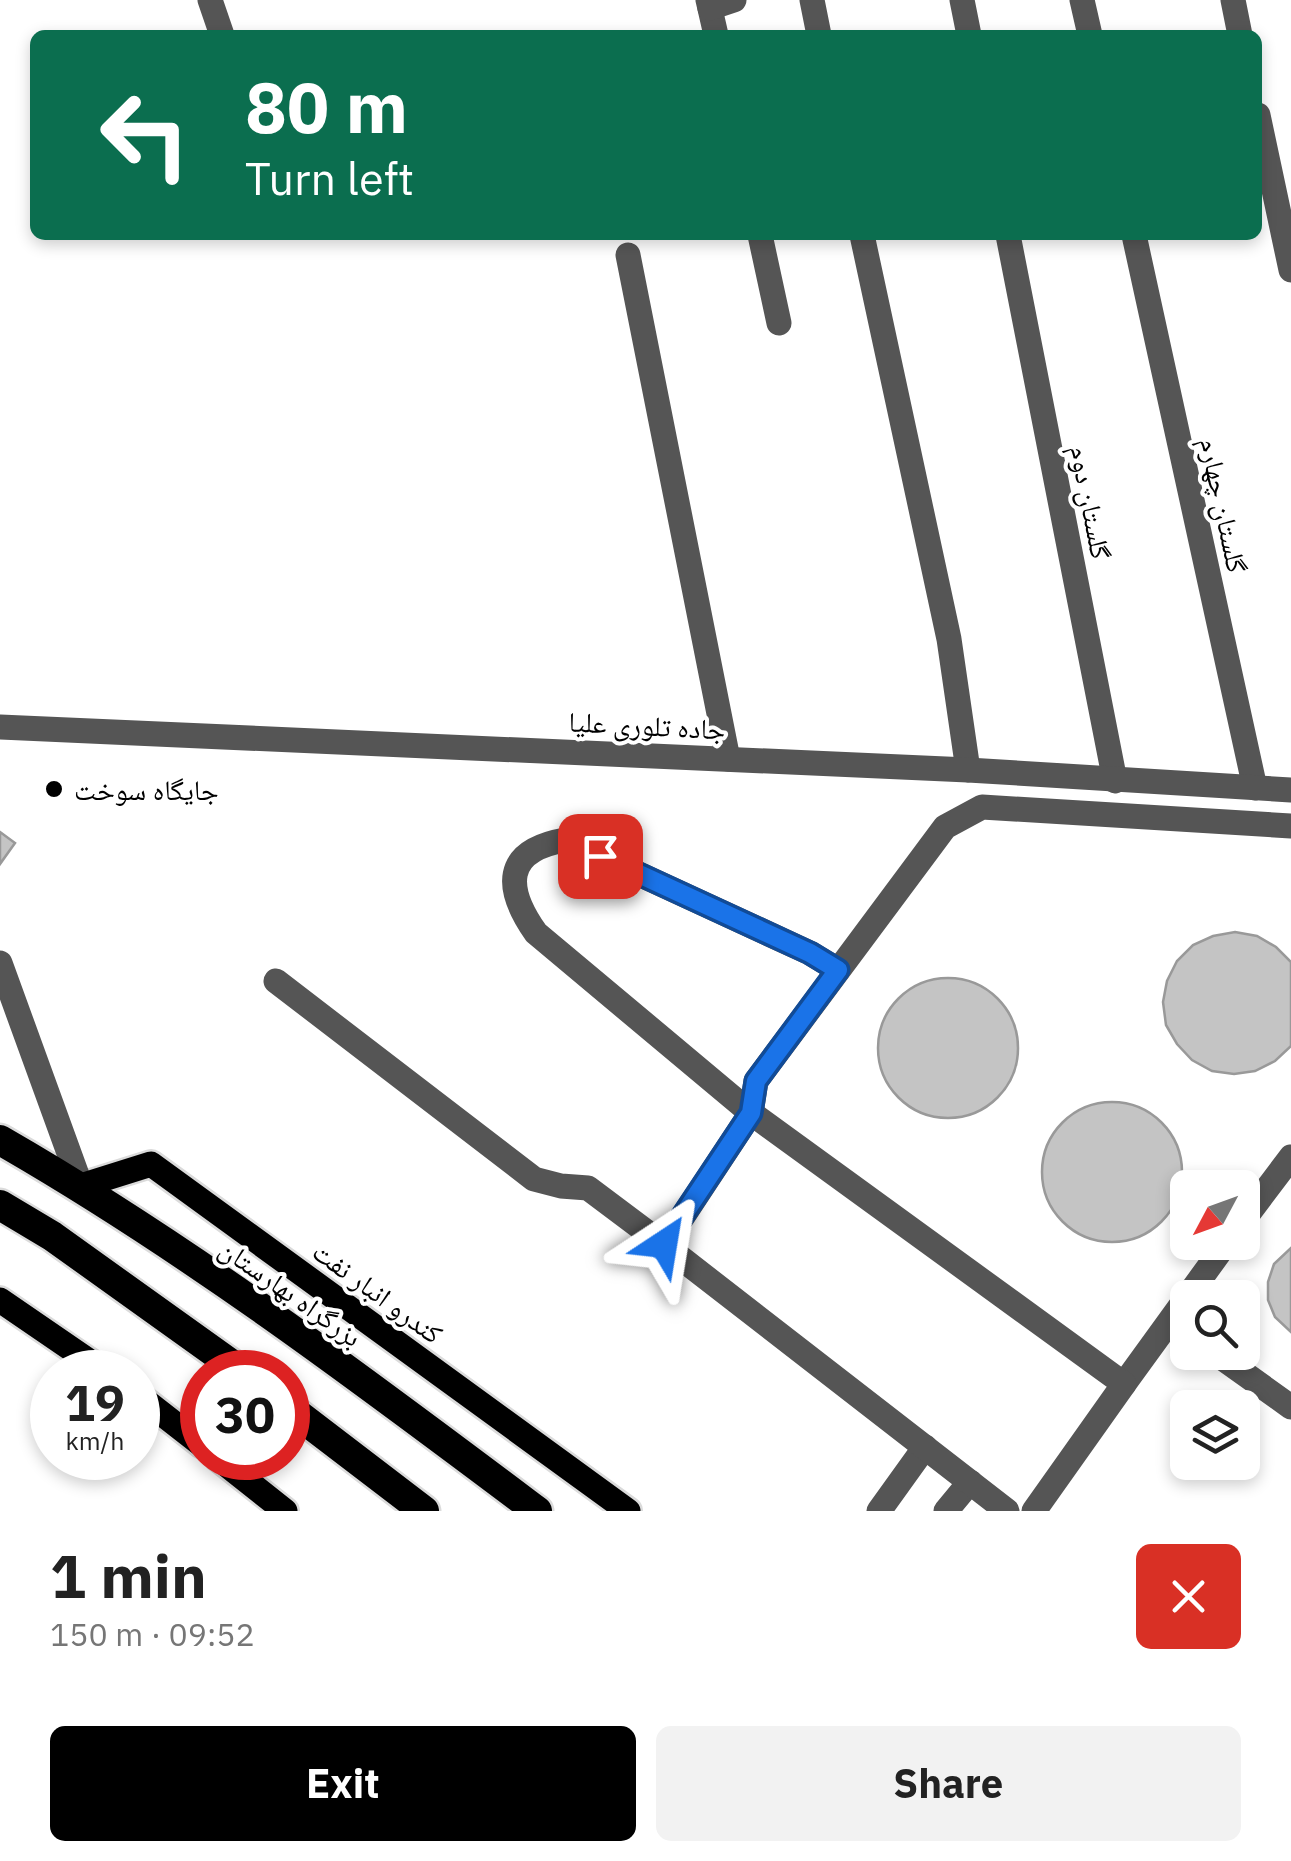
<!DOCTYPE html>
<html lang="en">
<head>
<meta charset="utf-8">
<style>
	body { margin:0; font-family:"IBM Plex Sans","Noto Naskh Arabic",sans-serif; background:#f2f2f2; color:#222; height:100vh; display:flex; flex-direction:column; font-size:38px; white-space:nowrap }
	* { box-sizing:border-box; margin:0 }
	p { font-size:32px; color:#767676 }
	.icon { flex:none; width:55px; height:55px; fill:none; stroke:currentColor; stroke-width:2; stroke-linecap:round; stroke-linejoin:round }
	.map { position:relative; height:1511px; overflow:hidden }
	.details { display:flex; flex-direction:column; background:#fff; flex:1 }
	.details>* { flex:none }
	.top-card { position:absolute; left:30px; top:30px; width:1232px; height:210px; border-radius:15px; box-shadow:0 5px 15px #0003; background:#0b6e4f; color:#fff; overflow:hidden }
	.needle { width:65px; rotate:229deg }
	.fabs { position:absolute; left:1170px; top:1170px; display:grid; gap:20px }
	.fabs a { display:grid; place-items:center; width:90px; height:90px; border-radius:15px; background:#fff; box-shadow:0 5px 15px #0003; font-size:50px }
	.speed { position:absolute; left:30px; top:1350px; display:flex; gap:20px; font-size:50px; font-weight:700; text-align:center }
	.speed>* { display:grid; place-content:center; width:130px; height:130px; border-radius:50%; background:#fff; box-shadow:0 5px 15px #0003; line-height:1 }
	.speed small { font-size:25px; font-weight:400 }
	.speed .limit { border:15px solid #d22; background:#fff; color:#111 }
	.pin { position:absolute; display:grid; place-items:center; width:85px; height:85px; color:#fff; margin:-42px; border-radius:20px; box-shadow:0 5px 15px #0006 }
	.me { position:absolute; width:110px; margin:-55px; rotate:33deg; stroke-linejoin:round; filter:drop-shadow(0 0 8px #0008) }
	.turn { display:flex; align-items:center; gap:35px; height:210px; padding:0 50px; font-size:45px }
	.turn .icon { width:130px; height:130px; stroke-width:2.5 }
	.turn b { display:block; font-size:70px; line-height:85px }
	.round { display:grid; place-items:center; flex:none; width:105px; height:105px; border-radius:15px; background:#f2f2f2 }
	.headline { display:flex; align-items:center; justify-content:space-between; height:170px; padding:0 50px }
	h1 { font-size:60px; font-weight:800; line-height:75px }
	.button { display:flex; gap:20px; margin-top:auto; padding:20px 50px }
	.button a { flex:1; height:115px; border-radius:15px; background:#000; color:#fff; font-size:40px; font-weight:800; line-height:115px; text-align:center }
	.button a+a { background:#f2f2f2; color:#222 }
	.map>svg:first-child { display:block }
	.building { fill:#c4c4c4; stroke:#999; stroke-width:2.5 }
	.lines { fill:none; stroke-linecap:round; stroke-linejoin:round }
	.major-casing { stroke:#dbdbdb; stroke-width:30 }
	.highway-casing { stroke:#dbdbdb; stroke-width:35 }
	.minor { stroke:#555; stroke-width:25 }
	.major { stroke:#000; stroke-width:25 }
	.highway { stroke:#000; stroke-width:30 }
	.route-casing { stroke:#114b97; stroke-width:25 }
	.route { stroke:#1a73e8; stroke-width:18 }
	.poi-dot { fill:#000; stroke:#fff; stroke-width:4 }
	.labels { text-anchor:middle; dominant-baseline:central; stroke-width:8; stroke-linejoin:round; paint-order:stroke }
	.street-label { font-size:28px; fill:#000; stroke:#fff }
	.poi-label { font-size:28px; fill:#000; stroke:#fff; text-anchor:start }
</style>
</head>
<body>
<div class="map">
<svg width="1291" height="1511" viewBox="0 0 1291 1511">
	<rect width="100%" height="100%" fill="#fff"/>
	<g class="building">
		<path d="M0,832l15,11 -15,21z"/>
		<path d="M1235,932l22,4 19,11 15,15v84l-16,15 -20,10 -21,3 -22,-3 -20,-11 -15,-16 -11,-19 -3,-23 4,-21 10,-20 16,-16 20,-9z"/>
		<circle cx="948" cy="1048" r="70"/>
		<circle cx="1112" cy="1172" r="70"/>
		<path d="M1291,1248v84l-16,-15 -7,-17v-18l6,-18z"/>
	</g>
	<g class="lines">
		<defs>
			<g id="major">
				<path d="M81,1186l70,-22 477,347"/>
				<path d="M0,1300l105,72"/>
				<path d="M138,1395l64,50"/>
				<path d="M218,1458l67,53"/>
			</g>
			<g id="highway">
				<path d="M0,1140c188,108 364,241 537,371"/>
				<path d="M0,1205l52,31 190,136"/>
				<path d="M288,1407l136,104"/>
			</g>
		</defs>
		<use href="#major" class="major-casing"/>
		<use href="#highway" class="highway-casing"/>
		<g class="minor">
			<path d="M210,0l12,35"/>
			<path d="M708,0l8,35"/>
			<path d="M812,0l7,35"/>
			<path d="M962,0l7,35"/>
			<path d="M1082,0l8,35"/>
			<path d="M1233,0l7,35"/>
			<path d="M710,8l24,-8"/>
			<path d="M1258,115l33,155"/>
			<path d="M760,235l19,88"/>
			<path d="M862,235l87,404 19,131"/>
			<path d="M1008,235l107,546"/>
			<path d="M1134,235l121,553"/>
			<path d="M628,255l100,504"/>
			<path d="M0,727l968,43 323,20"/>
			<path d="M0,963l81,223"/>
			<path d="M276,981l258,198 27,7 27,2 76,57"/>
			<path d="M751,1113l-215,-180c-31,-44 -34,-82 29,-93l245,113 28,17"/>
			<path d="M751,1113l5,-32 189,-254 37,-20 309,19"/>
			<path d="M1242,1222l49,-65"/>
			<path d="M1214,1352l77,55"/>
			<path d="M1124,1384l103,-142"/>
			<path d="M879,1511l46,-64"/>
			<path d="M946,1511l24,-29"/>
			<path d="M1007,1511l-343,-266 87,-132 373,271 -90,127"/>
		</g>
		<use href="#major" class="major"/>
		<use href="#highway" class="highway"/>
	</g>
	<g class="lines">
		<defs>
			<path id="route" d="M600,856l210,97 28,17 -82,111 -5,32 -87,131"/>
		</defs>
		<use href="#route" class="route-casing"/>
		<use href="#route" class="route"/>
	</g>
	<circle class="poi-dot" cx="54" cy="789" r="10"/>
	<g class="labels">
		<g class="street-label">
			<text transform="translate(1091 502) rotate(79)">گلستان دوم</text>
			<text transform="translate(1224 505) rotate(78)">گلستان چهارم</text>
			<text transform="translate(647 725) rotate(3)">جاده تلوری علیا</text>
			<text transform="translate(291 1292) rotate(35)">بزرگراه بهارستان</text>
			<text transform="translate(378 1292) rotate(36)">کندرو انبار نفت</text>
		</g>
		<g class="poi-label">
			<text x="74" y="789">جایگاه سوخت</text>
		</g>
	</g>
</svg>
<div class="fabs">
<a><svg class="needle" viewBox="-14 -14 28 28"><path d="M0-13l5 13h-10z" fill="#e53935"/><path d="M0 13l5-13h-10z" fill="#767676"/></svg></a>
<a><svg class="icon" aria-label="search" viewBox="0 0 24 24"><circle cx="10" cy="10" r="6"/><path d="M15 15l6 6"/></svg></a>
<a><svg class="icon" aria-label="layers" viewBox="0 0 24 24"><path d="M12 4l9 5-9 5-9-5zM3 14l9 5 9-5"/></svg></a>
</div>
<div class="speed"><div>19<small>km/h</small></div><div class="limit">30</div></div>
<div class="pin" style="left:600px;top:856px;background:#d93025"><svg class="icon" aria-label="arrive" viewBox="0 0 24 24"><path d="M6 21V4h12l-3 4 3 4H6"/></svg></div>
<svg class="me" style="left:664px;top:1244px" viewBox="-20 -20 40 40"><path d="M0-17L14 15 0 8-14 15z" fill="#1a73e8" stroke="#fff" stroke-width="4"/></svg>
<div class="top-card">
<div class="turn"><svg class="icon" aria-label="left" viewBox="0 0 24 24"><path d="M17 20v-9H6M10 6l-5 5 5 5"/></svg><div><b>80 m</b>Turn left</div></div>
</div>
</div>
<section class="details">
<div class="headline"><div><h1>1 min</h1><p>150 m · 09:52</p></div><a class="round" style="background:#d93025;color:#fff"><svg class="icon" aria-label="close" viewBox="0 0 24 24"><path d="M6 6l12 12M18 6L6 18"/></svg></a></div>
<div class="button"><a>Exit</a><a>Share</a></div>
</section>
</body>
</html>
